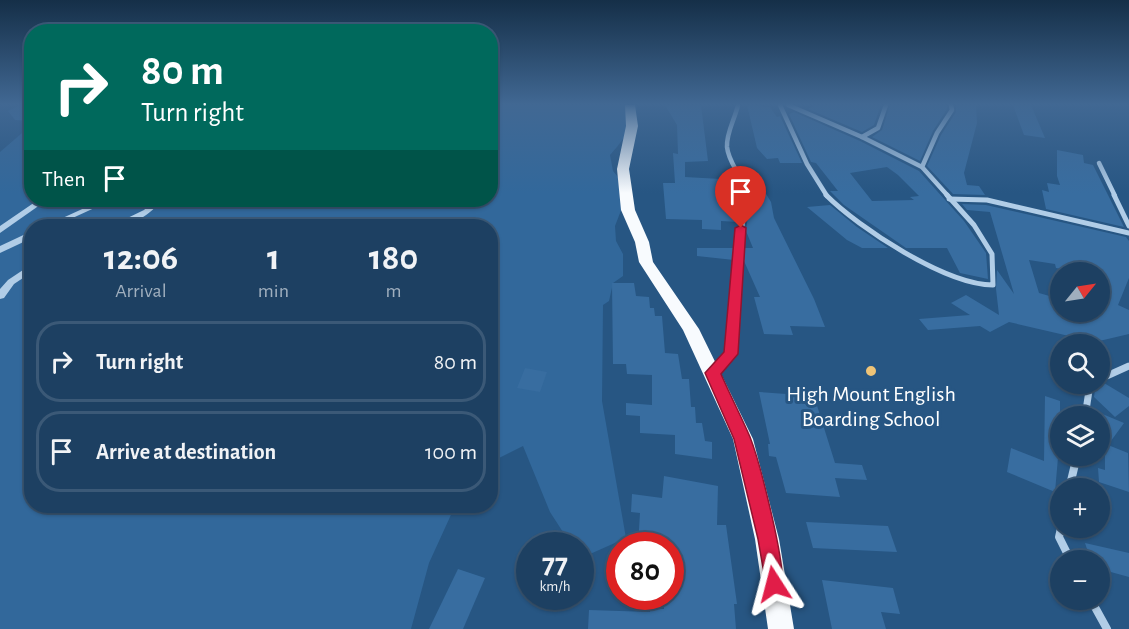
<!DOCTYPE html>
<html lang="en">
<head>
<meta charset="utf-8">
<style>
	body { margin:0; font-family:"Alegreya Sans",sans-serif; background:#2a4b6b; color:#f1f3f6; height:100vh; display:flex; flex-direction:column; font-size:22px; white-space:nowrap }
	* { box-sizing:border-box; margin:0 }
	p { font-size:20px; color:#a0afbe }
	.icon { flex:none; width:33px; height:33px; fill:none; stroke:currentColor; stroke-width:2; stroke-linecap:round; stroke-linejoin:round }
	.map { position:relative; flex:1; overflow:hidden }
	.side { position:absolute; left:24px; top:219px; width:474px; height:294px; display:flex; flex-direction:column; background:#1d4062; border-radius:24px; box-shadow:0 2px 4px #0004,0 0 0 2px #3b5977 }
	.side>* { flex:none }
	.top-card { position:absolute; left:24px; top:24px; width:474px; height:183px; border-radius:24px; box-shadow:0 2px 4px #0004,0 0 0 2px #3b5977; background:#00695c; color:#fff; overflow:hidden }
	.needle { width:39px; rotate:60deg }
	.buttons { position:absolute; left:1050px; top:262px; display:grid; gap:12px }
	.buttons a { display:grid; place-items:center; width:60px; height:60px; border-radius:50%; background:#1d4062; box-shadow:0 2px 4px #0004,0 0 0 2px #3b5977; font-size:30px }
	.speed { position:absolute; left:516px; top:532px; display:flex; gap:12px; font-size:30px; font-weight:700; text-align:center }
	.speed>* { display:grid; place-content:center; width:78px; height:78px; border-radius:50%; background:#1d4062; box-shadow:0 2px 4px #0004,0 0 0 2px #3b5977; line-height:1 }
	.speed small { font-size:15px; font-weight:400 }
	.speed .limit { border:9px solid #d22; background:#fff; color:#111 }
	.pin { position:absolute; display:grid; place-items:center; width:51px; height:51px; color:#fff; margin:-62px -26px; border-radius:50% 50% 50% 0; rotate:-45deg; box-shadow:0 0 6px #0007 }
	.pin .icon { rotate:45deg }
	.me { position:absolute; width:66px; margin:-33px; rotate:351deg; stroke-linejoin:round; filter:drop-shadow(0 0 4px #0008) }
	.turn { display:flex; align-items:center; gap:21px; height:126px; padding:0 18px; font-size:27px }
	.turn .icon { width:78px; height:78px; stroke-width:2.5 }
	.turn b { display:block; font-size:42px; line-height:51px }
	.then { display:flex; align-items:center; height:57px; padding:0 18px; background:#0003; gap:12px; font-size:22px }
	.eta { display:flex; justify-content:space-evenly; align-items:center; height:102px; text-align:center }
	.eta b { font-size:36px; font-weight:700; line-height:42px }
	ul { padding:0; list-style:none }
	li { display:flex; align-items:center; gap:18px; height:81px; margin:0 12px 9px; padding:0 6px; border:3px solid #3b5977; border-radius:24px }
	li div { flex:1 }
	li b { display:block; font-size:22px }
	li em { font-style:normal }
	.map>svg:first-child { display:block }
	.green { fill:#32689b }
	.building { fill:#386da0; fill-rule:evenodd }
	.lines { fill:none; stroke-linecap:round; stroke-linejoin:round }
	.minor-far3 { stroke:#b1cde7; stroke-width:4.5 }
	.minor-far2 { stroke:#b1cde7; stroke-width:5 }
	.minor-far1 { stroke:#b1cde7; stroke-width:7 }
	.minor { stroke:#b1cde7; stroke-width:8 }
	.tertiary { fill:#b1cde7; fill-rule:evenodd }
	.trunk { fill:#f8fbfe; fill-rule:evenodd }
	.route { fill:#e11d48; stroke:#92132f; stroke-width:1.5 }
	.poi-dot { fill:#efc477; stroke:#275683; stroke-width:2 }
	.labels { text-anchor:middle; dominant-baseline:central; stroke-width:6; stroke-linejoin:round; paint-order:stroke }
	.poi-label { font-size:22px; fill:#fff; stroke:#275683 }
</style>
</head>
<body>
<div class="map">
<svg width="1129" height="629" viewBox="0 0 1129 629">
	<rect width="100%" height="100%" fill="#275683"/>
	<path class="green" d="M491,105h146c0,17 -16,38 -27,50l3,16 9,11 3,18 -10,26 1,15 7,13v22l-10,7 -4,18 -6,4 -1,96 24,137 -45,20 -1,-12h-8l-22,-34 -27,-66 -32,16 -1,-236h-458v280h423l-26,57 -18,66h-411v-477l22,-19 9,-3 1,70h458z"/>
	<g class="building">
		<path d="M20,105h12v16l-17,-1 -7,-9z"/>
		<path d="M665,105h36l7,56 -23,1v15l36,2 8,20h11l-2,23 -17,-1v9l-19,-1v-9l-36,-1 -3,-36h12l-2,-30 5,1 -1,-29z"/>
		<path d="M747,105l23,2 7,10 3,-1 22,47h-22l-2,-5 -11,1 -10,-11z"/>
		<path d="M815,105h66l-7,20 -12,7 -54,-23z"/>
		<path d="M890,105h57v4l-14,22 -13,30 -48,-24 10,-7z"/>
		<path d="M956,105h20l1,18 -13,50 3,12 12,1 6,9 -32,-1 -26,-28 14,-31 15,-23z"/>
		<path d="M1013,105h18l14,33 -21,-3z"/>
		<path d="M794,112l66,29 59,30 45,50 22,32 2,26 -28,-6 -13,-25h-41l-62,-43 -14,-14h8l-22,-28 -5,-1 -22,-48zM887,167l11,8 21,21 -9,1 4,3 -42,1 -22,-28z"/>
		<path d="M1057,150l26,5 1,8 9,2 31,62 -78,-18 -4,-19 7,2 -2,-9 13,2 -3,-9z"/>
		<path d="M754,174l17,28 3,16 40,81 11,28 -35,-1 3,9 -29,-1 -10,-37h6l-16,-36 1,-13h8l-7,-17 4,-32h8z"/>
		<path d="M962,204l24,1 140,32 3,4v37l-11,27 11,5v24l-34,8 -86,-20 -19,10 -10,-6 -52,4 -9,-11 51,-4 -19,-12 15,-8 33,20 -3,-26 1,-19 17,24 -24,-82 -23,-2zM1029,260l26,4 1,4 28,5h19l-3,15 9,2 -9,12v10h-40v-13l-21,-6z"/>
		<path d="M830,205l27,22 31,21h-26l-15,-8 -40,-33z"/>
		<path d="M697,248h38l-1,12 -37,-4z"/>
		<path d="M612,283h22l2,13 13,1 1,11h4l1,8h7l3,37 13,1 4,25h7l2,28h4l1,16h6l3,18 7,1v17l-37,-5v-19l-35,-2v-17l-14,-1v-12l26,2v-30l-25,-1 -1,-10h-13z"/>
		<path d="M525,368l22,4 -7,20 -23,-4z"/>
		<path d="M1104,383l25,15v8l-14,11 -21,-20 1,-7z"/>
		<path d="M759,392l55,4 21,67 27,2 5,15 -32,-2 5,19 -54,-4 -10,-36 -7,-1 -1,-12h2z"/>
		<path d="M1045,396l15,5v46l-1,-1 -4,46 -48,-20 4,-24 33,13z"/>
		<path d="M1100,413l24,10 -16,22 20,8 1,39 -30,-10 -1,-14 7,2v-37l-5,-3z"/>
		<path d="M664,476l54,10 -1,39h9l11,79h-3l2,25h-148l1,-19 61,2v-3h14l-1,-12h7v-51h-32l2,-33 -9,-1 1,-18 30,4z"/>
		<path d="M806,522l82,4 9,26 -84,-4z"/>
		<path d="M1085,543l44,10v24l-29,-8v-8h-9z"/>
		<path d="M458,569l27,9 -22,51h-34z"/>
		<path d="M822,580l71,8 7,26 -19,-2 5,17h-54z"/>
	</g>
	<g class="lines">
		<g class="minor-far3">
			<path d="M738,105c-3,14 -12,28 -11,42 2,19 18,29 17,49"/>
			<path d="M780,105l27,59 20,32"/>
			<path d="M788,105l74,32 60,30 26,29"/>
			<path d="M862,137l16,-9 8,-23"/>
			<path d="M1099,163l16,33"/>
			<path d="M922,167l15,-34 15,-23 -1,-5"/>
		</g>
		<g class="minor-far2">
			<path d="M826,195c33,33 120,90 167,90l-1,-31 -18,-29 -27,-30"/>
			<path d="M1114,195l15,31"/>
			<path d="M949,199l38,1 142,33"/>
			<path d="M734,310l11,-115"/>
		</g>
		<g class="minor-far1">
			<path d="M714,371l17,-17 3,-46"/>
			<path d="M1100,379l29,-13"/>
			<path d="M1085,417l5,-33"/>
		</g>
		<g class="minor">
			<path d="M1069,489l8,-33"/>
			<path d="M1061,528l-2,9 12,24"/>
			<path d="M1091,600l16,29"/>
		</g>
		<g class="tertiary">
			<path d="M38,200h9l-47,33v-7z"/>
			<path d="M102,200h10l-57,26h-10z"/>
			<path d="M154,200h8c-12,15 -32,28 -51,26l33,-16z"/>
			<path d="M32,231v7l-32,15v-7z"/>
			<path d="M32,264v8l-18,12 -10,14 -4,1v-10l8,-9z"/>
		</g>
		<path class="trunk" d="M625,105h10l3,21 -9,43 6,41 14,32 4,20 46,67 54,110 26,100 15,90h-26l-13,-90 -22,-100 -50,-109 -44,-68 -4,-20 -14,-32 -4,-41 9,-43z"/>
	</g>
	<linearGradient id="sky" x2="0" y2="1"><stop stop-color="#152f48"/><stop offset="0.54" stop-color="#416893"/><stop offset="1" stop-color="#416893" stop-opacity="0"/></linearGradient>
	<rect width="1129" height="193" fill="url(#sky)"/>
	<path class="route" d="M741,225l5,3 -8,126 -17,20c9,21 20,42 29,63 9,23 39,136 31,154l-7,3 -7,-3 -9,-52 -24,-100 -29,-66 19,-21 11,-124z"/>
	<circle class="poi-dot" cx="871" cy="371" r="6"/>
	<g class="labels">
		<g class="poi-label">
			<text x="871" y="394">High Mount English<tspan x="871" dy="25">Boarding School</tspan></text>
		</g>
	</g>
</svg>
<div class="buttons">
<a><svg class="needle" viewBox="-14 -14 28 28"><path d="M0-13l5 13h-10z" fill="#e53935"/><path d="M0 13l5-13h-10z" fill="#a0afbe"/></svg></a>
<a><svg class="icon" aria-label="search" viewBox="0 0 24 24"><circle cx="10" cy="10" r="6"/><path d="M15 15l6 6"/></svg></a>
<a><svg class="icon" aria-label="layers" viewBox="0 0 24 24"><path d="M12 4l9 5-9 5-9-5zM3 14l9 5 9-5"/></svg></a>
<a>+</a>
<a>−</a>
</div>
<div class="speed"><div>77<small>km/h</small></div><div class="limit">80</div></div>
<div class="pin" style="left:741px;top:228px;background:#d93025"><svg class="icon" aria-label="arrive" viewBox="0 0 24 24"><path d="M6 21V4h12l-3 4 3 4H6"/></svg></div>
<svg class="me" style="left:774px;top:584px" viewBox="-20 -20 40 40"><path d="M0-17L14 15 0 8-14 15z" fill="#e11d48" stroke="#fff" stroke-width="4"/></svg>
<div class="top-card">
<div class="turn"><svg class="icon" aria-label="right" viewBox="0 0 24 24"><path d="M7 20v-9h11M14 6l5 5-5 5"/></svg><div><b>80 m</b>Turn right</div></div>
<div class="then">Then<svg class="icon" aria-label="arrive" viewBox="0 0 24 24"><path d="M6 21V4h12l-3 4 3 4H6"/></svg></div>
</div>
<section class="side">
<div class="eta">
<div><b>12:06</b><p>Arrival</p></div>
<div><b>1</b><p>min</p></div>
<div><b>180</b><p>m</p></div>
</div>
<ul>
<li><svg class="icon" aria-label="right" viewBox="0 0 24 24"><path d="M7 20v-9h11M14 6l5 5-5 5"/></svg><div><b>Turn right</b></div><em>80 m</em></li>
<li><svg class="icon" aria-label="arrive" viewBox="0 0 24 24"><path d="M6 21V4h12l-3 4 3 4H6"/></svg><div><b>Arrive at destination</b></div><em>100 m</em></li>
</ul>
</section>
</div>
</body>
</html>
